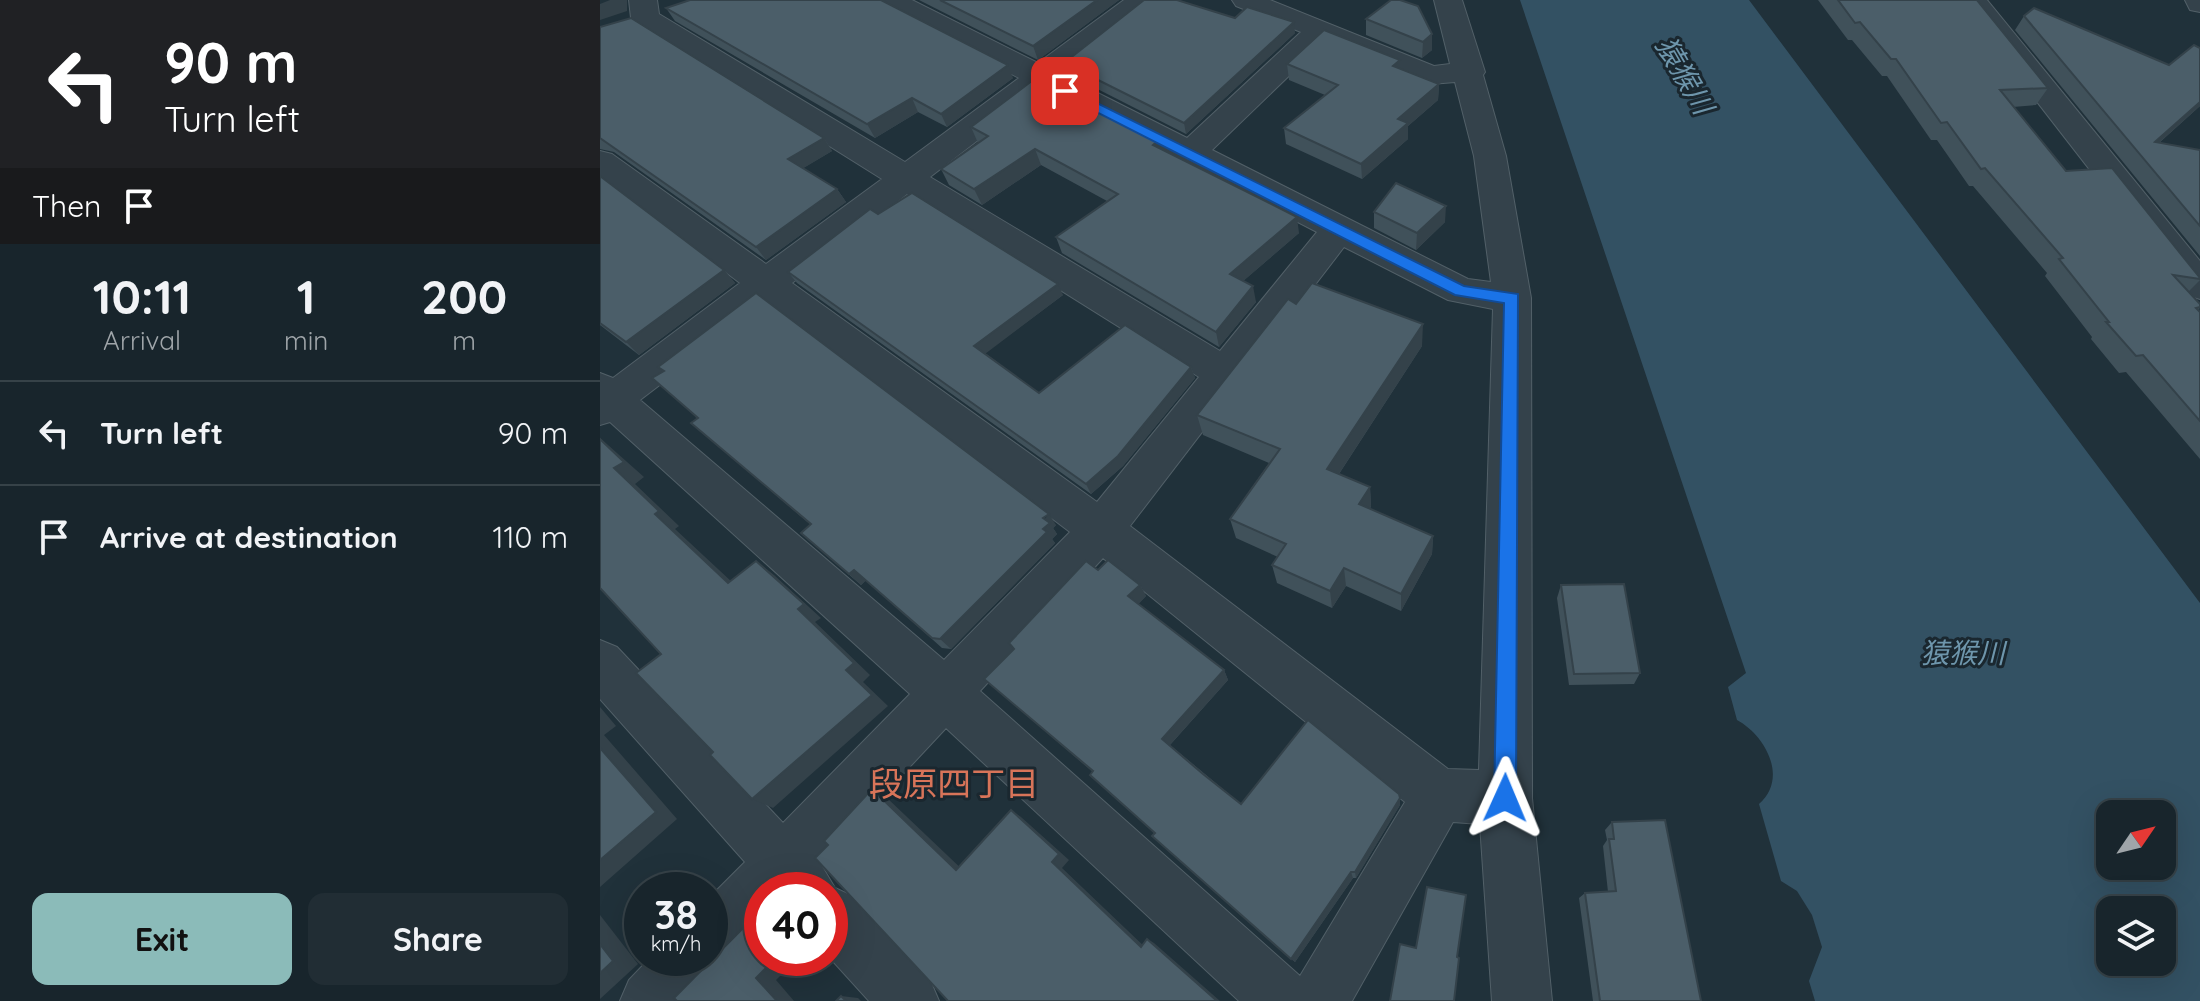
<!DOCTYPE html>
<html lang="en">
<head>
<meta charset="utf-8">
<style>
	body { margin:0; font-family:Quicksand,"Noto Sans JP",sans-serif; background:#212d34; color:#f1f3f6; height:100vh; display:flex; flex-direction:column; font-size:30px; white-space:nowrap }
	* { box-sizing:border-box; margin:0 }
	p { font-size:26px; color:#9fa5a9 }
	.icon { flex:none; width:44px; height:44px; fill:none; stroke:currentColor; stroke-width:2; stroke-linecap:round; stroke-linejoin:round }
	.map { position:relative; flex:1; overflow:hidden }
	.details { display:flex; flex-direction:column; background:#18252c; width:600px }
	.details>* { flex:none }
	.top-card { background:#202124; color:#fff; overflow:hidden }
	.needle { width:52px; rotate:55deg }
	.tools { position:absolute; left:1496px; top:800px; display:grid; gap:16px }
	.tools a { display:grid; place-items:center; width:80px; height:80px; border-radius:16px; background:#18252c; box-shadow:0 8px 32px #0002,0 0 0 2px #364248; font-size:40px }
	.speed { position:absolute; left:24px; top:872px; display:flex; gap:16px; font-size:40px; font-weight:700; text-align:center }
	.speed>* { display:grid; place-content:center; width:104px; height:104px; border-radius:50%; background:#18252c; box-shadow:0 8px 32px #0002,0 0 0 2px #364248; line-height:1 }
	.speed small { font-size:20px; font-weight:400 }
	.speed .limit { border:12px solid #d22; background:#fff; color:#111 }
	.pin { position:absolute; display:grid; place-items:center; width:68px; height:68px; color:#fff; margin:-34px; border-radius:16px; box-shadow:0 4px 12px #0006 }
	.me { position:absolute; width:88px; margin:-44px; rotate:1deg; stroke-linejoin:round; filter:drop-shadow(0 0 6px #0008) }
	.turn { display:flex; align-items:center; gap:28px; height:168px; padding:0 32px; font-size:36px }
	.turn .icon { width:104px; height:104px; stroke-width:2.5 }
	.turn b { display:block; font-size:56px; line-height:68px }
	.then { display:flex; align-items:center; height:76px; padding:0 32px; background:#0003; gap:16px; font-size:30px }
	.eta { display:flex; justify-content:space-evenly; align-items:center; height:136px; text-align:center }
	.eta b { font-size:48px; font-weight:800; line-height:56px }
	.primary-button { display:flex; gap:16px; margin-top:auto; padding:16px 32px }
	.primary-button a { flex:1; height:92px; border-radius:16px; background:#8bbbb9; color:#111; font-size:32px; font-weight:800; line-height:92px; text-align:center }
	.primary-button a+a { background:#212d34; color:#f1f3f6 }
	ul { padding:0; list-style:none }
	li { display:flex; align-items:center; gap:24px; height:104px; padding:0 32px; border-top:2px solid #364248 }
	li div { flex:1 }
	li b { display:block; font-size:30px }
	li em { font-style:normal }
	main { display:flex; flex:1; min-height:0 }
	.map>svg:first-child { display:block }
	.water { fill:#335163; fill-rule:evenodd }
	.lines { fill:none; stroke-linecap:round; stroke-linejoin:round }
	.minor-casing { stroke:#526068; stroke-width:2 }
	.minor { fill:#34424b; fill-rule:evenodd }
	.wall { fill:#40515a }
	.shaded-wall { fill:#34424a }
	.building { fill:#4b5e69; stroke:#34424a; stroke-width:2 }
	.route { fill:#1a73e8; stroke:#114b97; stroke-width:2 }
	.labels { text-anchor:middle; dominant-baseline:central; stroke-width:6; stroke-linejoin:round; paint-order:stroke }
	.water-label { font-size:28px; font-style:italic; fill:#6e96ac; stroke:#1a272f }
	.near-neighbourhood-label { font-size:34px; fill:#d87459; stroke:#1a272f }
</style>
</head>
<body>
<main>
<section class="details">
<div class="top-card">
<div class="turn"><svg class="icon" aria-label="left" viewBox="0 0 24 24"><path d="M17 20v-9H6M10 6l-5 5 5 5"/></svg><div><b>90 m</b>Turn left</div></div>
<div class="then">Then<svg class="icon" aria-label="arrive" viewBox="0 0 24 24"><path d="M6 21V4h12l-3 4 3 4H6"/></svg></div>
</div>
<div class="eta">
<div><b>10:11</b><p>Arrival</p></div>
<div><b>1</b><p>min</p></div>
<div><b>200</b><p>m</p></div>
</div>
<ul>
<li><svg class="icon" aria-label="left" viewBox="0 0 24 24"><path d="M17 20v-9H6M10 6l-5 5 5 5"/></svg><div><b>Turn left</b></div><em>90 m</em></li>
<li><svg class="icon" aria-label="arrive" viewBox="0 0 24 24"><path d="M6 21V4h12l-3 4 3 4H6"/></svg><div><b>Arrive at destination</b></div><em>110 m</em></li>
</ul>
<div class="primary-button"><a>Exit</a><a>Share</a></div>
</section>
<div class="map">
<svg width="1600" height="1001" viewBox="0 0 1600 1001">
	<rect width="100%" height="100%" fill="#20313a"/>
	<path class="water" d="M920,0h229l451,603v398h-385l-6,-20 13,-34 -10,-32 -15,-24 -16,-10 -22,-77c30,-26 6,-69 -22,-84l-9,-33 18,-14zM1510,814h52v52h-52zM1510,910h52v52h-52z"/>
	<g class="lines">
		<defs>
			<g id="minor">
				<path d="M29,0h28l2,14 246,148 114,-84 -139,-72 -4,-6h36l126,63 86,-63h32l-94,75 125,63 114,-106 -65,-26 -4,-6h38l164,66 16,-2 -16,-64h28l23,72 -2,3 23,81 25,142 1,500 20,203h-60l-12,-177 -27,-2 -101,179h-113l-293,-273 -126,135 15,25 15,7 80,85 9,21h-70l-39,-43v-68h-68v36l-31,34 -13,5 -6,14 -21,22h-71l9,-21 21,-22h60v-61l35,-35 -145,-163v-59l17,7 166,176 127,-129 -300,-272 -10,3v-52l13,5 127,-95 -140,-106v-26l12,3 154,110 116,-85 -247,-155 -4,-6zM724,42l96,39 11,3 24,-2 19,74 17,126 -23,-3 -256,-129zM443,90l274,142 -97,119 -290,-174zM307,194l292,183 -102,125 -305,-219zM744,247l104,53 45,9 -14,461 -31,-1 -318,-243zM167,303l303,229 -126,128 -304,-260zM503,558l302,244 -105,174 -320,-285z"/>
				<path d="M1358,0h29l213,261v38l-13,-4z"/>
				<path d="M1585,0h15v12l-10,-2z"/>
			</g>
		</defs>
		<use href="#minor" class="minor-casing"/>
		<use href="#minor" class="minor"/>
	</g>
	<g class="wall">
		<path d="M319,0h200l-81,60z"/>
		<path d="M1218,0h159l71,88 -12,17 -23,2 53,64 134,107v2l-12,12 12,12 -1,7 1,1v147l-74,-87 -7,1 -28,-34 1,-2 -47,-61 2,-3 -74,-87h-4l-32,-46h-6l-44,-64h-5l-30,-36h-4z"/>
		<path d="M66,8l347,70 -66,49 -29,-15 -43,26 -200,-117z"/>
		<path d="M1424,16l145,49 31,-17v58l-41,37 41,7v106l-185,-226z"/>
		<path d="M635,18l60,15 -109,101 -118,-60 -4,-11z"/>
		<path d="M766,19l66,15v16l-10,8 -56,-23z"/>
		<path d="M0,27l224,111 8,13 -29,17 34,21 9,13 -80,58 -152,-108 -14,-3z"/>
		<path d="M687,64l113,5 39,15 -1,16 -30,26v13l-46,40 -76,-35 -2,-16 41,-33 -36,-15z"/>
		<path d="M371,127l191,22 137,84 -56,48 13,21 -37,45 -157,-94 -6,-16 51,-36 -66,-36 -59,40 -33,-20 -8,-16 37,-26z"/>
		<path d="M0,176l124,94 11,13 -96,72 -39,-30z"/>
		<path d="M774,212l71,10 -29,28 -42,-22z"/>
		<path d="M278,214l185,81 -78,58 54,40 152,-26 4,11 -72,88 -32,28 -294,-211 -9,-11z"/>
		<path d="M696,304l126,42 -83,128 31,13 1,19 -1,3 63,27 -1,18 -31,57 -55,-25 -14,22 -55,-25 -5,-18 6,-8 -42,-19 -6,-19 39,-56 -66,-28 -6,-20z"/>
		<path d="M58,367l398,158 -3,3 4,6 -5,5 3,4 -104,106 -9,-1 -76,-68 -5,5 -60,-52 10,-8 -120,-102 6,-4 -34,-48z"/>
		<path d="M498,570l42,15 6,11 -8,8 86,66 4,10 -58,65 71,59 159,1 -44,73h-3l-58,84 -143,-126 2,-3 -61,-61 -109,-93z"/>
		<path d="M961,585l79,88 -6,11 -65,1 -12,-87z"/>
		<path d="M1012,822l89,179h-108l-14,-103 6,-5 23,-1 -5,-46 4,-6 -2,-10z"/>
	</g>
	<g class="shaded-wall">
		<path d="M10,0h17v11l-27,9v-16z"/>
		<path d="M497,0h22l-81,60 -5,-14z"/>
		<path d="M694,22l1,11 -109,101 -2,-11z"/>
		<path d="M832,34v16l-10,8 1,-16z"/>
		<path d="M800,60v16l-7,-10z"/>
		<path d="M408,65l5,13 -66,49 -6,-13z"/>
		<path d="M839,84l-1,16 -30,26v13l-46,40 -1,-15 37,-45z"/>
		<path d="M312,98l6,14 -43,26 -8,-14z"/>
		<path d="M1600,102v4l-56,50 11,-14z"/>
		<path d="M224,138l8,13 -35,21 -9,-13z"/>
		<path d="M559,140l4,16 -10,-11z"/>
		<path d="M435,149l6,16 -59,40 -8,-16z"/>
		<path d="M237,189l9,13 -80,58 -10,-13z"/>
		<path d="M846,206l-1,16 -29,28 1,-17z"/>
		<path d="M697,217l2,16 -65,56 -4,-15z"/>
		<path d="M124,270l11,13 -96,72 -13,-13z"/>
		<path d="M458,284l5,11 -82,62 -7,-11z"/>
		<path d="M653,286l3,16 -37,45 -3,-15z"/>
		<path d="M823,324l-1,22 -93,143 -2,-20z"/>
		<path d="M591,367l4,11 -72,88 -32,28 -5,-10z"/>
		<path d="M0,438l44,39 -9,7 44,42 -4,3 72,67 -19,-13 -73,-69 -41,-46z"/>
		<path d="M770,487l1,19 -10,17 -2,-19z"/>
		<path d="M449,514l7,11 -3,3 4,6 -5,5 3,4 -104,106 -11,-10z"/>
		<path d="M833,536l-1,18 -31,57v-17z"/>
		<path d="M156,561l18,14 47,43 -6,4 55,53 -7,7 25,24 -115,102 -21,-9 94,-129 -48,-61z"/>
		<path d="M744,568l2,18 -14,22 -2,-17z"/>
		<path d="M254,570l12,10 -5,5 -12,-11z"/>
		<path d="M540,585l6,11 -11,12 -7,-12z"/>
		<path d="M624,670l4,10 -60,67 -6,-8z"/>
		<path d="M0,707l16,19 -12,9 73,84 -77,68z"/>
		<path d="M272,789l14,8 82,78 -12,-5z"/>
		<path d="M800,798v7l-44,73 -1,-6z"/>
		<path d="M411,810l10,7 48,43 -7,8 86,82 -7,-3 -89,-85z"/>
		<path d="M751,872l2,6 -58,84 -4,-3z"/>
		<path d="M0,915l38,49 -38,35z"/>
		<path d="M152,919l10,3v9z"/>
		<path d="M547,939l7,4 66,58h-3z"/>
		<path d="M176,958h22l-22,22 18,21h-17l-21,-23z"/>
		<path d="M241,996l17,2 3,3h-15z"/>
	</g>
	<g class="building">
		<path d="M90,0h191l127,65 -67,49 -29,-16 -45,26 -201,-116z"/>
		<path d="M340,0h157l-64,46z"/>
		<path d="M544,0h33l58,18 12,-11 47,15 -110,101 -120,-60z"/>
		<path d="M791,0h9l18,6 14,28 -9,8 -57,-23z"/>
		<path d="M1238,0h139l71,88 -48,2 66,81 46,-3 88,110v1l-27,-4 27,29v3l-4,1 4,4v109l-57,-66 -7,1 -30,-34h3l-50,-63 4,-1 -78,-90 -4,1 -34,-47 -6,1 -45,-64h-5l-31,-37 -5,1z"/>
		<path d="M1434,8l135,57 25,-20 6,3v54l-45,40 45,8v76l-176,-210z"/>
		<path d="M31,18l193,120 -36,21 49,30 -81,58 -156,-109v-111z"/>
		<path d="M724,30l76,30 -7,6 46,18 -41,35 10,4 -47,41 -77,-36 54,-43 -51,-21z"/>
		<path d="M437,77l122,63 -6,5 144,72 -67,57 23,12 -37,46 -160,-95 62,-43 -83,-45 -61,40 -33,-20 47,-33 -17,-9z"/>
		<path d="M0,176l124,94 -98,72 -26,-19z"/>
		<path d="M796,183l50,23 -29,27 -43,-21z"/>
		<path d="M312,193l146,91 -84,62 65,47 86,-68 66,42 -73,89 -32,28 -298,-212 82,-63 8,5z"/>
		<path d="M712,283l111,41 -96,145 43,18 -11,17 74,32 -32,58 -57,-26 -14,23 -58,-26 14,-21 -56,-25 50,-70 -83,-34 91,-116 8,5z"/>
		<path d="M156,293l293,221 -6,4 7,5 -7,6 4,3 -107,107 -8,-1 -78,-68 -5,4 -48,-41 10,-9 -120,-101 7,-5 -46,-40 12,-7 -6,-4z"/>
		<path d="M0,439l24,23 -10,6 45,43 -4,3 73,69 28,-22 48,43 -6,5 56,54 -8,7 26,25 -120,104 -42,-44 3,-3 -77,-79 25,-19 -61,-66z"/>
		<path d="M508,560l32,25 -12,11 96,74 -62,69 41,35 38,30 67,-84 91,74 1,4 -45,74h-4l-60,87 -139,-123 3,-3 -65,-58 3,-4 -109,-92 30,-30 -5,-6 77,-82 12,9z"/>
		<path d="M1024,584l16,89 -66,1 -13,-89z"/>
		<path d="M0,748l56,64 -56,48z"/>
		<path d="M272,789l84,81 55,-60 48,44 -7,8 89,85 6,-8 70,62h-269l-133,-143 13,-13 -4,-4z"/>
		<path d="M1065,820l36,181h-101l-15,-108 31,-2 -7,-52h5l-2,-17z"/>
		<path d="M827,887l39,8 -9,62 2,1 -5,43h-64l10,-57 16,4z"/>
		<path d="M152,919l10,12v27h14l-20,20 21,23h-100l-3,-3z"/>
		<path d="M0,944l13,17 -13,12z"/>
		<path d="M241,996l5,5h-10z"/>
	</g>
	<path class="route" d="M461,89h8l395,197 54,8 -2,504 -3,8 -8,3 -8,-3 -3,-8 10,-495 -49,-8 -394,-201z"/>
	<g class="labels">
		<g class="water-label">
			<text transform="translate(1085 75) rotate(60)">猿猴川</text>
			<text x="1363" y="652">猿猴川</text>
		</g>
		<g class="near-neighbourhood-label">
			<text x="354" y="783">段原四丁目</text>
		</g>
	</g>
</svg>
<div class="tools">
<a><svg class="needle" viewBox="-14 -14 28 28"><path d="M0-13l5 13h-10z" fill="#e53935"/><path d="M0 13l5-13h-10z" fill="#9fa5a9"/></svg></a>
<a><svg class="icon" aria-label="layers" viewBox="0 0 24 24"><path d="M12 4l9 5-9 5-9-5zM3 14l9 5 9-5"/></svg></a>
</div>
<div class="speed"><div>38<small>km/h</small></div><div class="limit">40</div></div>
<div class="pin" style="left:465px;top:91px;background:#d93025"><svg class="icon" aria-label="arrive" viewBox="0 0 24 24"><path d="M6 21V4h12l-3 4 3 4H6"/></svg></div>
<svg class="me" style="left:905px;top:798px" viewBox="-20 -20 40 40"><path d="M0-17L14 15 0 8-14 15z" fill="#1a73e8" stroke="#fff" stroke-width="4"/></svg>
</div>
</main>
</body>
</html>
